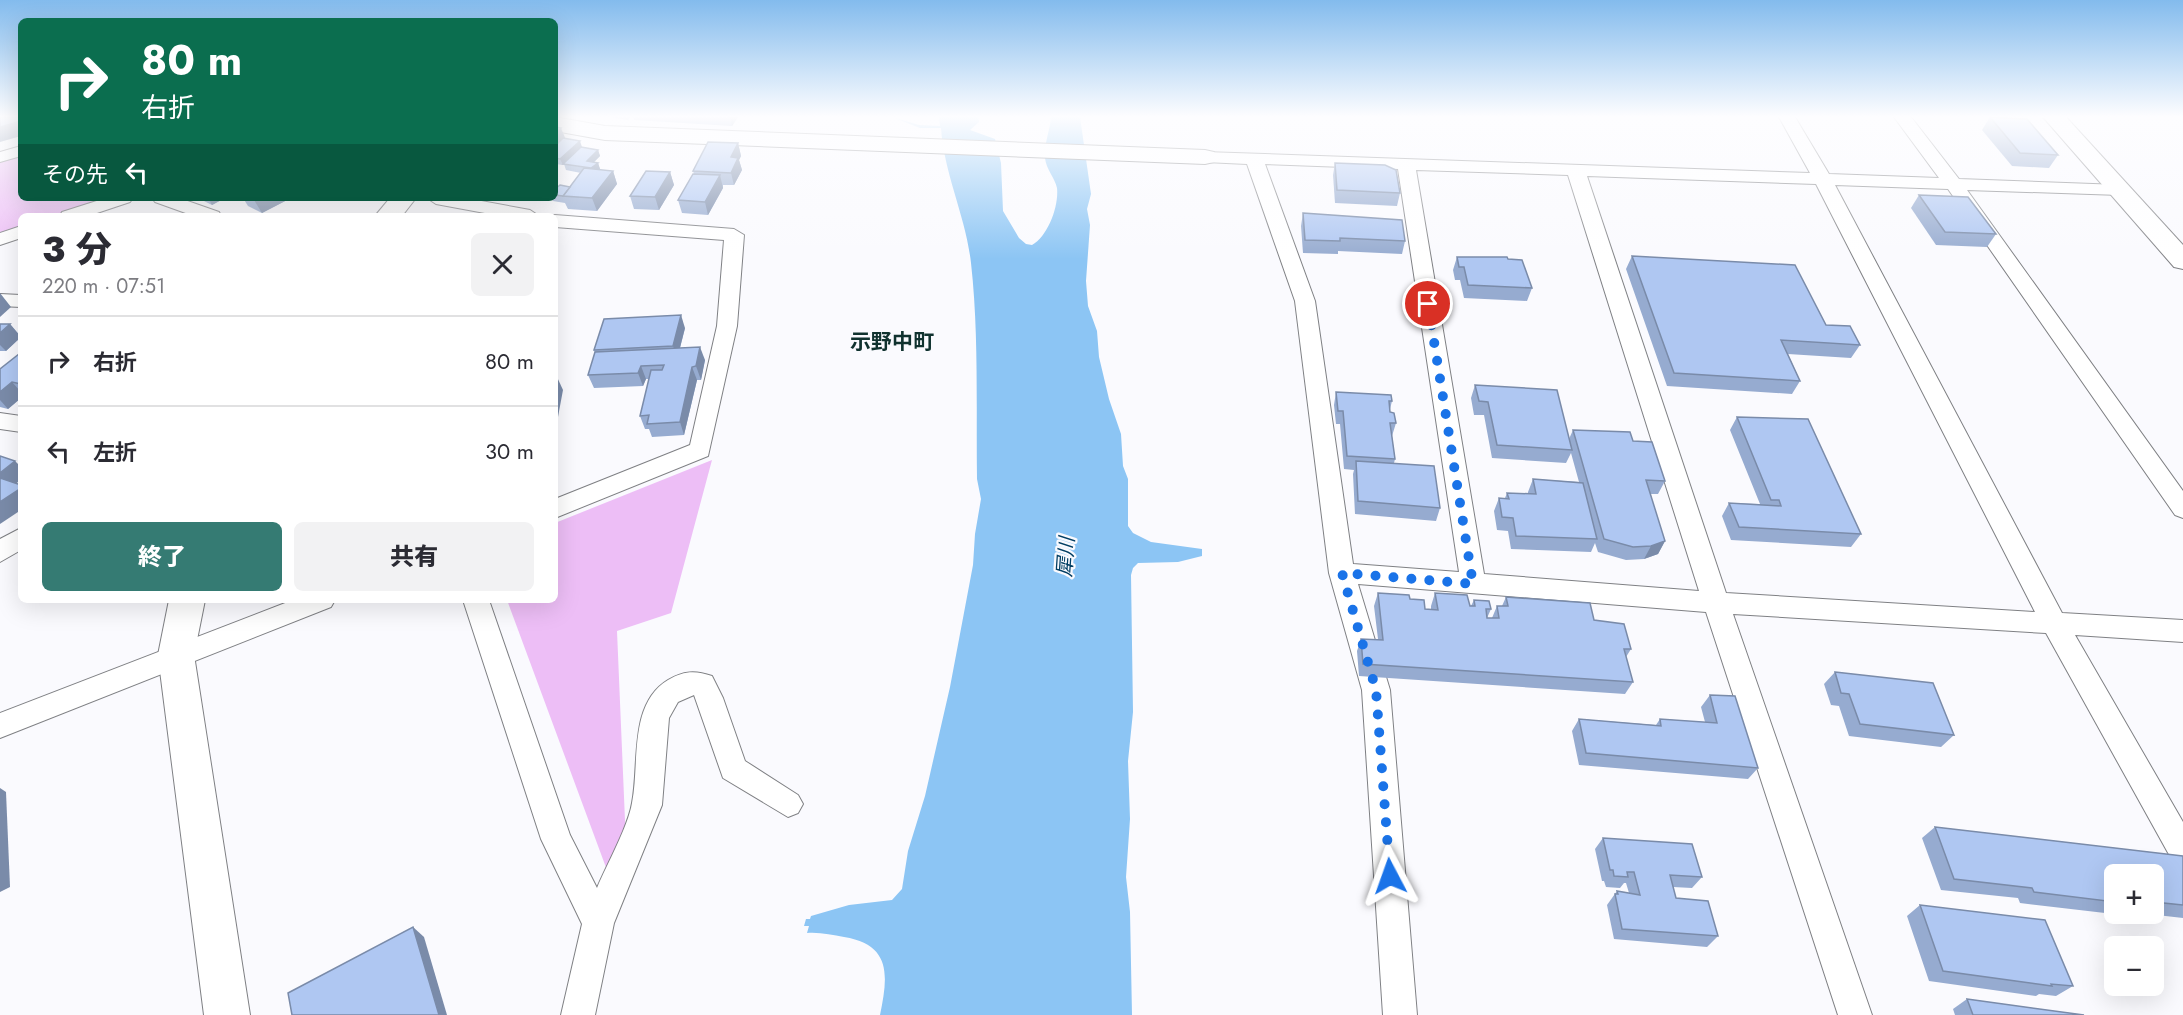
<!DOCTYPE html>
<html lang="ja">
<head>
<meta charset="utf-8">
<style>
	body { margin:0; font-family:Jost,"Noto Sans JP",sans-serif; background:#f2f2f3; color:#2b2b33; height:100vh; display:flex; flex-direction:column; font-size:22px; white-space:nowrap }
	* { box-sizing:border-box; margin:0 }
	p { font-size:20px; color:#7c7c81 }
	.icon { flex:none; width:33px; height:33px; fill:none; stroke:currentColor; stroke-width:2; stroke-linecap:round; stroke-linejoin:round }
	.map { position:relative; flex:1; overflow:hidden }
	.panel { position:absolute; left:18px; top:213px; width:540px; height:390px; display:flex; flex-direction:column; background:#fff; border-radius:9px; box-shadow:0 6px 24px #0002 }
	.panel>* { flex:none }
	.banner { position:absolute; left:18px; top:18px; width:540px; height:183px; border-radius:9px; box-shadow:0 6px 24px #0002; background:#0b6e4f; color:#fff; overflow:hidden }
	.controls { position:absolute; left:2104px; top:864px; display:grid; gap:12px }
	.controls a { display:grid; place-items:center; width:60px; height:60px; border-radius:9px; background:#fff; box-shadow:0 6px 24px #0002; font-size:30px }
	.pin { position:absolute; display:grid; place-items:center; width:51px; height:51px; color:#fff; margin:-26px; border:3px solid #fff; border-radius:50%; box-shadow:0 2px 6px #0007 }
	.me { position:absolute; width:66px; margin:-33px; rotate:356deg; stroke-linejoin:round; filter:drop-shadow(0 0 4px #0008) }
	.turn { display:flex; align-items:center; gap:21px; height:126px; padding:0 24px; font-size:27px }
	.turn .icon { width:78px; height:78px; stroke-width:2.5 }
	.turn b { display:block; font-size:42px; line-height:51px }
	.then { display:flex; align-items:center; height:57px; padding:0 24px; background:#0003; gap:12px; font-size:22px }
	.round { display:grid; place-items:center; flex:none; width:63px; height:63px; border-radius:9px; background:#f2f2f3 }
	.summary { display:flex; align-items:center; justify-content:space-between; height:102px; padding:0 24px }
	h1 { font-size:36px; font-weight:800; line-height:45px }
	.primary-button { display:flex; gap:12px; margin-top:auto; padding:12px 24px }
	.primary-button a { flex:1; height:69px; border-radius:9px; background:#357b73; color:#fff; font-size:24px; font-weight:800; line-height:69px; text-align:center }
	.primary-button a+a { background:#f2f2f3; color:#2b2b33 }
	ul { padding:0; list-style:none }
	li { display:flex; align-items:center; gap:18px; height:90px; padding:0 24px; border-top:2px solid #e1e1e2 }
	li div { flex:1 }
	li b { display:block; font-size:22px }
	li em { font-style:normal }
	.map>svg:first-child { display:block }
	.green { fill:#edbef6 }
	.water { fill:#8cc5f4 }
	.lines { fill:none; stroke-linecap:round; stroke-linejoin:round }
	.street-casing { stroke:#7f8084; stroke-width:2 }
	.secondary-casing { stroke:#7f8084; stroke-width:2 }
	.street { fill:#fff; fill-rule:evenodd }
	.secondary { fill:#fff; fill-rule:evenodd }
	.wall { fill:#96abd0 }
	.shaded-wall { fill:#7a8ba9 }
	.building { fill:#afc7f2; stroke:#7a8ba9; stroke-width:1.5 }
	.route { stroke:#1a73e8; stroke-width:10; stroke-dasharray:0 18 }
	.labels { text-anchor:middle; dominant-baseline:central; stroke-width:4.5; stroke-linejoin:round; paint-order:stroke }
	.water-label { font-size:20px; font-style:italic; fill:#013e63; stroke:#fafafe }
	.quarter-label { font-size:21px; font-weight:bold; fill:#10322f; stroke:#fafafe }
</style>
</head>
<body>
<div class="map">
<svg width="2183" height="1015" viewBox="0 0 2183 1015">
	<rect width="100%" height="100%" fill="#fafafe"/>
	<g class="green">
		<path d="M21,156v42h85l-54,18h-31v10l-21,7v-71z"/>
		<path d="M712,460l-41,153 -54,18 9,213 -5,64 -114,-308h48v-77z"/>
	</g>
	<path class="water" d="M892,117l27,8 21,1 -1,-9h39l1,5 -9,8 25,9 6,24 2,48 16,27 7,6 6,1c16,-9 27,-39 25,-57 -2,-10 -11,-19 -12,-30 -1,-15 5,-27 6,-41h29l11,77 -4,15 3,16 -4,56 2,25 9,25 2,26 10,42 12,35 2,32 5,13v47l5,7 18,9 51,7v7l-24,6 -40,1 -5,5 -2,7 2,137 -5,49 2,58 -4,58 4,35 2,103h-252c8,-39 12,-70 -36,-78 -12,-2 -24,-5 -37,-4l2,-7h-5l2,-7h4l1,-3 38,-11 43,-5 10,-11 6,-38 17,-55 25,-109 23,-122 2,-31 6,-35 -4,-20c-1,-71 2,-145 -6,-216 -5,-46 -27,-89 -30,-135h-21z"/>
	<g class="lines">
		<defs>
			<g id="street">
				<path d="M1779,117h16l34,57 110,4 -45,-61h17l48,62 161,6 9,5 -9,5 -153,-5 216,301v27l-8,-3 -227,-326 -113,-4 227,428 121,7v22l-108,-7 108,187v42l-11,-4 -126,-227 -313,-19 139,401h-34l-132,-403 -348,-28 32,106 27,325h-34l-21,-325 -33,-117 -34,-272 -48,-137 -42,-2 -9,-5 9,-5 605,21zM1265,164l133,5 61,403 -106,-8 -38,-263zM1416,170l152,5 131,416 -215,-17zM1587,176l229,8 219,428 -309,-19z"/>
				<path d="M21,146v10l-21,6v-10z"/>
				<path d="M106,198h27l-3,4 -42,14h-28l2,-4z"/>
				<path d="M152,198h27l40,14 2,4h-27l-39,-14z"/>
				<path d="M427,198h38l65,12 9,6h-38l-65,-12z"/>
				<path d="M555,215l179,14 10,6 -7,91 -29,130 -153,62v-19l135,-54 27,-119 7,-86 -169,-13v-11h-3z"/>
				<path d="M21,226v12l-21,7v-12z"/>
				<path d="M0,294l21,1v12l-21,-1z"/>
				<path d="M0,413l21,3v16l-21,-3z"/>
				<path d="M21,528v22l-21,12v-23z"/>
				<path d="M293,600h42l-4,7 -331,131v-25z"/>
				<path d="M463,600h26l81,235 27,53c10,-24 31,-61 35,-85 8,-39 -4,-99 36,-123 15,-9 27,-10 44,-4l11,22 22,63 53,34 5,9 -5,9 -10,4 -65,-39 -29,-83 -16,7 -9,16 -7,87 -48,118 -19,92h-34l21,-91 -41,-85z"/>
			</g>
			<g id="secondary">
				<path d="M555,117l50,9 600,24 9,2 3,5 -3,5 -9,2 -600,-24 -50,-9z"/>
				<path d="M2043,117h23l117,128v24l-9,-2z"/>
				<path d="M390,198h26l-14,18h-27z"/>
				<path d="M169,600h36l-11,55 56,360h-46l-46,-360z"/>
			</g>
		</defs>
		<use href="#street" class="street-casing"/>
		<use href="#secondary" class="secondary-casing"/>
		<use href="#street" class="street"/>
		<use href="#secondary" class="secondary"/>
	</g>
	<g class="wall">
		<path d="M609,117h22l-3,3z"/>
		<path d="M633,117h105l-6,9 -98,-6z"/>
		<path d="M1990,117l68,38 -9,13 -37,-2 -30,-36z"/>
		<path d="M555,127l10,12 17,8 16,3 2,6 -6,6 4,1 2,6 -1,1 14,1 4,13 -20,27 -29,-2 -3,-6 -12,-2 -1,-3h3v-9l15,-2 11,-14 -15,-3 -2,-6 -1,1 -8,-1z"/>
		<path d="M738,143l3,13 -2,4 3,10 -8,15h-11v3l-15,27 -26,-2 -4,-13 16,-26 -1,-3z"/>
		<path d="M1335,163l65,30 -3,13 -62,-3 -2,-28z"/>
		<path d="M670,172l4,13 -15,25 -25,-1 -4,-13z"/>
		<path d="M1919,195l77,39 -9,13 -51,-2 -25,-37z"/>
		<path d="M201,198h24l-13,7 -10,-5z"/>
		<path d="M243,198h48l-29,15 -14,-7z"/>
		<path d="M1303,213l102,28 -3,13 -64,-3v3l-35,-1 -2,-27z"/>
		<path d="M1632,256l194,69 34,20 -9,13 -63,-4 12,27 -8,13 -125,-8 -41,-117z"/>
		<path d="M1457,257l51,2 24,29 -5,13 -63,-3 -4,-18h-5l-2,-10z"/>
		<path d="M0,324h10l11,13 -15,14h-6z"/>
		<path d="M685,328l-5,20 25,12 -4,20h-4l-13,55 -32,2 -3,-8h-4l-5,-13 9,-37h-3l-3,7 -49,2 -6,-13 7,-22 -1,-3z"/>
		<path d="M21,354v44l-13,11 -8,-2v-38z"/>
		<path d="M1475,385l94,54 4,-9 60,11 32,40 -7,13h-8l15,47 -7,13 -14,5 -18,1 -28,-8 -3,-9 -4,9 -80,-3 -3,-18 -11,-1 -3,-19 5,-13h6l2,-5 21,1v-2l5,-13 46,3 -8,-29 -5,10 -74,-5 -8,-43h-10l-3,-17z"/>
		<path d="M1336,392l56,9 -2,8v3l6,11 -4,13 3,23 -1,4 46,45 -4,13 -81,-7 -2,-40 1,-4 -10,-1 -4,-45h-4l-2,-19z"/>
		<path d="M1737,417l124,117 -10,13 -120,-7 -9,-24 7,-13 31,1 -30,-74z"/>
		<path d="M1378,593l32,6 15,10 6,1v-4l4,-13 35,13h1l3,-6 17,9 -4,9h5l5,-12h5l4,-9 88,23 37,29 -5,8 7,25 -8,12 -266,-18 -2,-25 4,-12h17l-4,-33z"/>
		<path d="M1835,672l119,63 -13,12 -92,-11 -10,-30 -8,-1 -7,-21z"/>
		<path d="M1710,695l48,73 -10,11 -169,-14 -7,-34 7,-12 77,6 4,-6 45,3 -4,-15z"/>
		<path d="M1935,827l248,29v62l-35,-4h6v-40h-39v36l-4,-1 -6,4 -85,-10 -2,-5 -77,-8 -19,-52z"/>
		<path d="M1603,838l99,39 -10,11 -19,-1 3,11 42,38 -11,11 -93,-8 -7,-34 10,-14 12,2 -3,-10h-2l-4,5 -14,-1 -2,-6h-2l-7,-32z"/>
		<path d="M1920,905l153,81 -17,10 -17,-2 -3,2 -107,-15 -22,-65z"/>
		<path d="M1967,999l117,16h-129l-2,-6z"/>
	</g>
	<g class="shaded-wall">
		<path d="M730,117h8l-6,9z"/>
		<path d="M21,120v16l-21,6v-15z"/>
		<path d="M561,128l5,12 -11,10v-16z"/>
		<path d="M580,141l2,6 -19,18 -3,-6z"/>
		<path d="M738,143l3,13 -2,4 3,10 -8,15 -3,-12v-16z"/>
		<path d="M598,150l2,6 -11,11 -2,-6z"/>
		<path d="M598,163l2,6 -6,6 -3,-7z"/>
		<path d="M613,171l4,13 -20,27 -5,-13z"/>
		<path d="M670,172l4,13 -15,25 -4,-13z"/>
		<path d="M720,175l3,13 -15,27 -3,-13z"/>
		<path d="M208,198h17l-13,7z"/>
		<path d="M258,198h33l-29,15 -8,-13z"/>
		<path d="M0,293l11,14 -11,10z"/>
		<path d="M681,315l4,13 -8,31 -4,-13z"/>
		<path d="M10,324l11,13 -15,14 -6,-6v-12z"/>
		<path d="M700,347l5,13 -4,20 -5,-14z"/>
		<path d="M641,366l5,13 -3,7 -5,-13z"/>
		<path d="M692,367l5,13 -13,55 -4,-13z"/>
		<path d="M557,377l6,13 -8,43v-45z"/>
		<path d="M12,382l9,10v6l-13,11 -8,-9v-8z"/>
		<path d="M15,461l6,6v13l-13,9 -8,-7v-9z"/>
		<path d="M21,488v22l-21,14v-22z"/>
		<path d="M1665,541l-7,13 -14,5 7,-13z"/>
		<path d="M0,788l6,4 4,95 -10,5z"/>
		<path d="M413,927l11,10 23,78h-8z"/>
	</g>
	<g class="building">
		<path d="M0,117h21v4l-21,6z"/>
		<path d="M1990,117l37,2 31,36 -38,-2z"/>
		<path d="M555,127l6,1 -6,6z"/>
		<path d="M563,138l17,3 -20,18 -5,-1v-12z"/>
		<path d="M708,142l30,1 -7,14 7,1 -7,15 -38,-2z"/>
		<path d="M581,147l17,3 -11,11 11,2 -7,5 -28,-4z"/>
		<path d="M1335,163l50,2 11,5 4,23 -63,-3z"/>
		<path d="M584,168l29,3 -21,27 -29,-2z"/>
		<path d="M646,171l24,1 -15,25 -25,-1z"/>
		<path d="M693,174l27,1 -15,27 -27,-2z"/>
		<path d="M560,185l10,2 -7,9 -8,-1v-6z"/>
		<path d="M1919,195l49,2 28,37 -51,-2z"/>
		<path d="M1303,213l99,7 3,21 -65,-3v3l-35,-1z"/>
		<path d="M231,214l18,2h-19z"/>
		<path d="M1632,256l163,9 31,60 24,1 10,19 -79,-5 19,41 -126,-8z"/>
		<path d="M1457,257h50l1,2 14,1 10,28 -64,-3 -4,-18h-5z"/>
		<path d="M681,315l-8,31 -79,4 10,-31z"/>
		<path d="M0,324h10l-10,9z"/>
		<path d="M700,347l-4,19 -4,1 -12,55 -33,2 2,-9 -9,1 11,-46h11l2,-5 -23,1 -3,7 -50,2 7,-23z"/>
		<path d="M19,354h2v30l-9,-2 -12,10v-23z"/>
		<path d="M555,377h2l-2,11z"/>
		<path d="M1475,385l82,5 15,60 -75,-5 -9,-43 -9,-1z"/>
		<path d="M1336,392l55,3 1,6h-3l1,11 4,1 2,10h-6l5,36 -48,-3 -4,-45h-5z"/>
		<path d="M1737,417l71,2 53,115 -122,-7 -10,-24 52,3 -2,-6h-8z"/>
		<path d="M1573,430l57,2 3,9 19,1 13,39 -19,-1 19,61 -14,5 -18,1 -29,-8z"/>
		<path d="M0,456l15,5 -15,12z"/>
		<path d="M1356,461l78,5 6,42 -82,-7z"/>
		<path d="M0,478l21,7v3l-21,14z"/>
		<path d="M1533,479l50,4 14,56 -81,-3 -3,-18 -11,-1 -3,-19 10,1 -2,-6 29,1z"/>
		<path d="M1378,593l31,2 1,4 14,1 1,9 13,1 -3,-17 32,2 3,11h5l-1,-6 15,1 2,8h-5l1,9h12l-2,-12h11l-2,-9 84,6 4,17 30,4 7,25h-7l9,33 -270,-18 -2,-25 22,1z"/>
		<path d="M1835,672l98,11 21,52 -94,-11 -11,-30 -8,-1z"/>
		<path d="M1710,695l25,1 23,72 -172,-15 -7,-34 82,7 -1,-7 57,4z"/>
		<path d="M1935,827l248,29v49l-29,-3v-28h-39v28l-81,-10 -2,-4 -78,-9z"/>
		<path d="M1603,838l89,6 10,33 -32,-2 6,23 32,3 10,35 -96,-7 -7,-35h3l-1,-3 23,4 -6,-23h-7l1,5 -14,-1 -1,-6h-3z"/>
		<path d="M1920,905l125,15 28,66 -22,-2 1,2 -109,-15z"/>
		<path d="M413,927l26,88h-147l-4,-22z"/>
		<path d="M1967,999l117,16h-111z"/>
	</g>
	<linearGradient id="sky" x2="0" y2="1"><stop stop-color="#83bbed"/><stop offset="0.45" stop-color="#fdfdff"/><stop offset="1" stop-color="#fdfdff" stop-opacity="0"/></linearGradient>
	<rect width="2183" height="259" fill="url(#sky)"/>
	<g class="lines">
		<path class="route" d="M1390,876l-14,-186 -34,-117 131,11 -45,-280"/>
	</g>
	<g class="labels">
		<g class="water-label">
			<text transform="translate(1066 557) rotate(-86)">犀川</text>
		</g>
		<g class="quarter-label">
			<text x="892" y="342">示野中町</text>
		</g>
	</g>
</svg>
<div class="controls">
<a>+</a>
<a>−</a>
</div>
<div class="pin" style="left:1428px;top:304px;background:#d93025"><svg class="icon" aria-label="arrive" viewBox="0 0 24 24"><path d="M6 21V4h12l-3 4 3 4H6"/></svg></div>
<svg class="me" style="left:1390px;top:876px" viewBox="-20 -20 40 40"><path d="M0-17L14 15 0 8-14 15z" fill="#1a73e8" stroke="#fff" stroke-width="4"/></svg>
<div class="banner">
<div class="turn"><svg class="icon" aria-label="right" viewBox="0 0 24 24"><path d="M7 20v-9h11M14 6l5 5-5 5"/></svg><div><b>80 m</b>右折</div></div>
<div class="then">その先<svg class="icon" aria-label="left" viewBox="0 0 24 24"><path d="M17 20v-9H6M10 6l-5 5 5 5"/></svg></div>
</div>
<section class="panel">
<div class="summary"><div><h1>3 分</h1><p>220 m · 07:51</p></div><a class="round"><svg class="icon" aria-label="close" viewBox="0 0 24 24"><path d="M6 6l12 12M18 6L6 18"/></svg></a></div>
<ul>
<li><svg class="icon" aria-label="right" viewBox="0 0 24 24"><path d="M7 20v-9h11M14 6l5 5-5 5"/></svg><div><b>右折</b></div><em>80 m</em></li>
<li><svg class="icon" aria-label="left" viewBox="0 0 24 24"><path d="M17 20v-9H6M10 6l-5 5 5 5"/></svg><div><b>左折</b></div><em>30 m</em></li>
</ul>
<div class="primary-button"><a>終了</a><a>共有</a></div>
</section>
</div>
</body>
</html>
